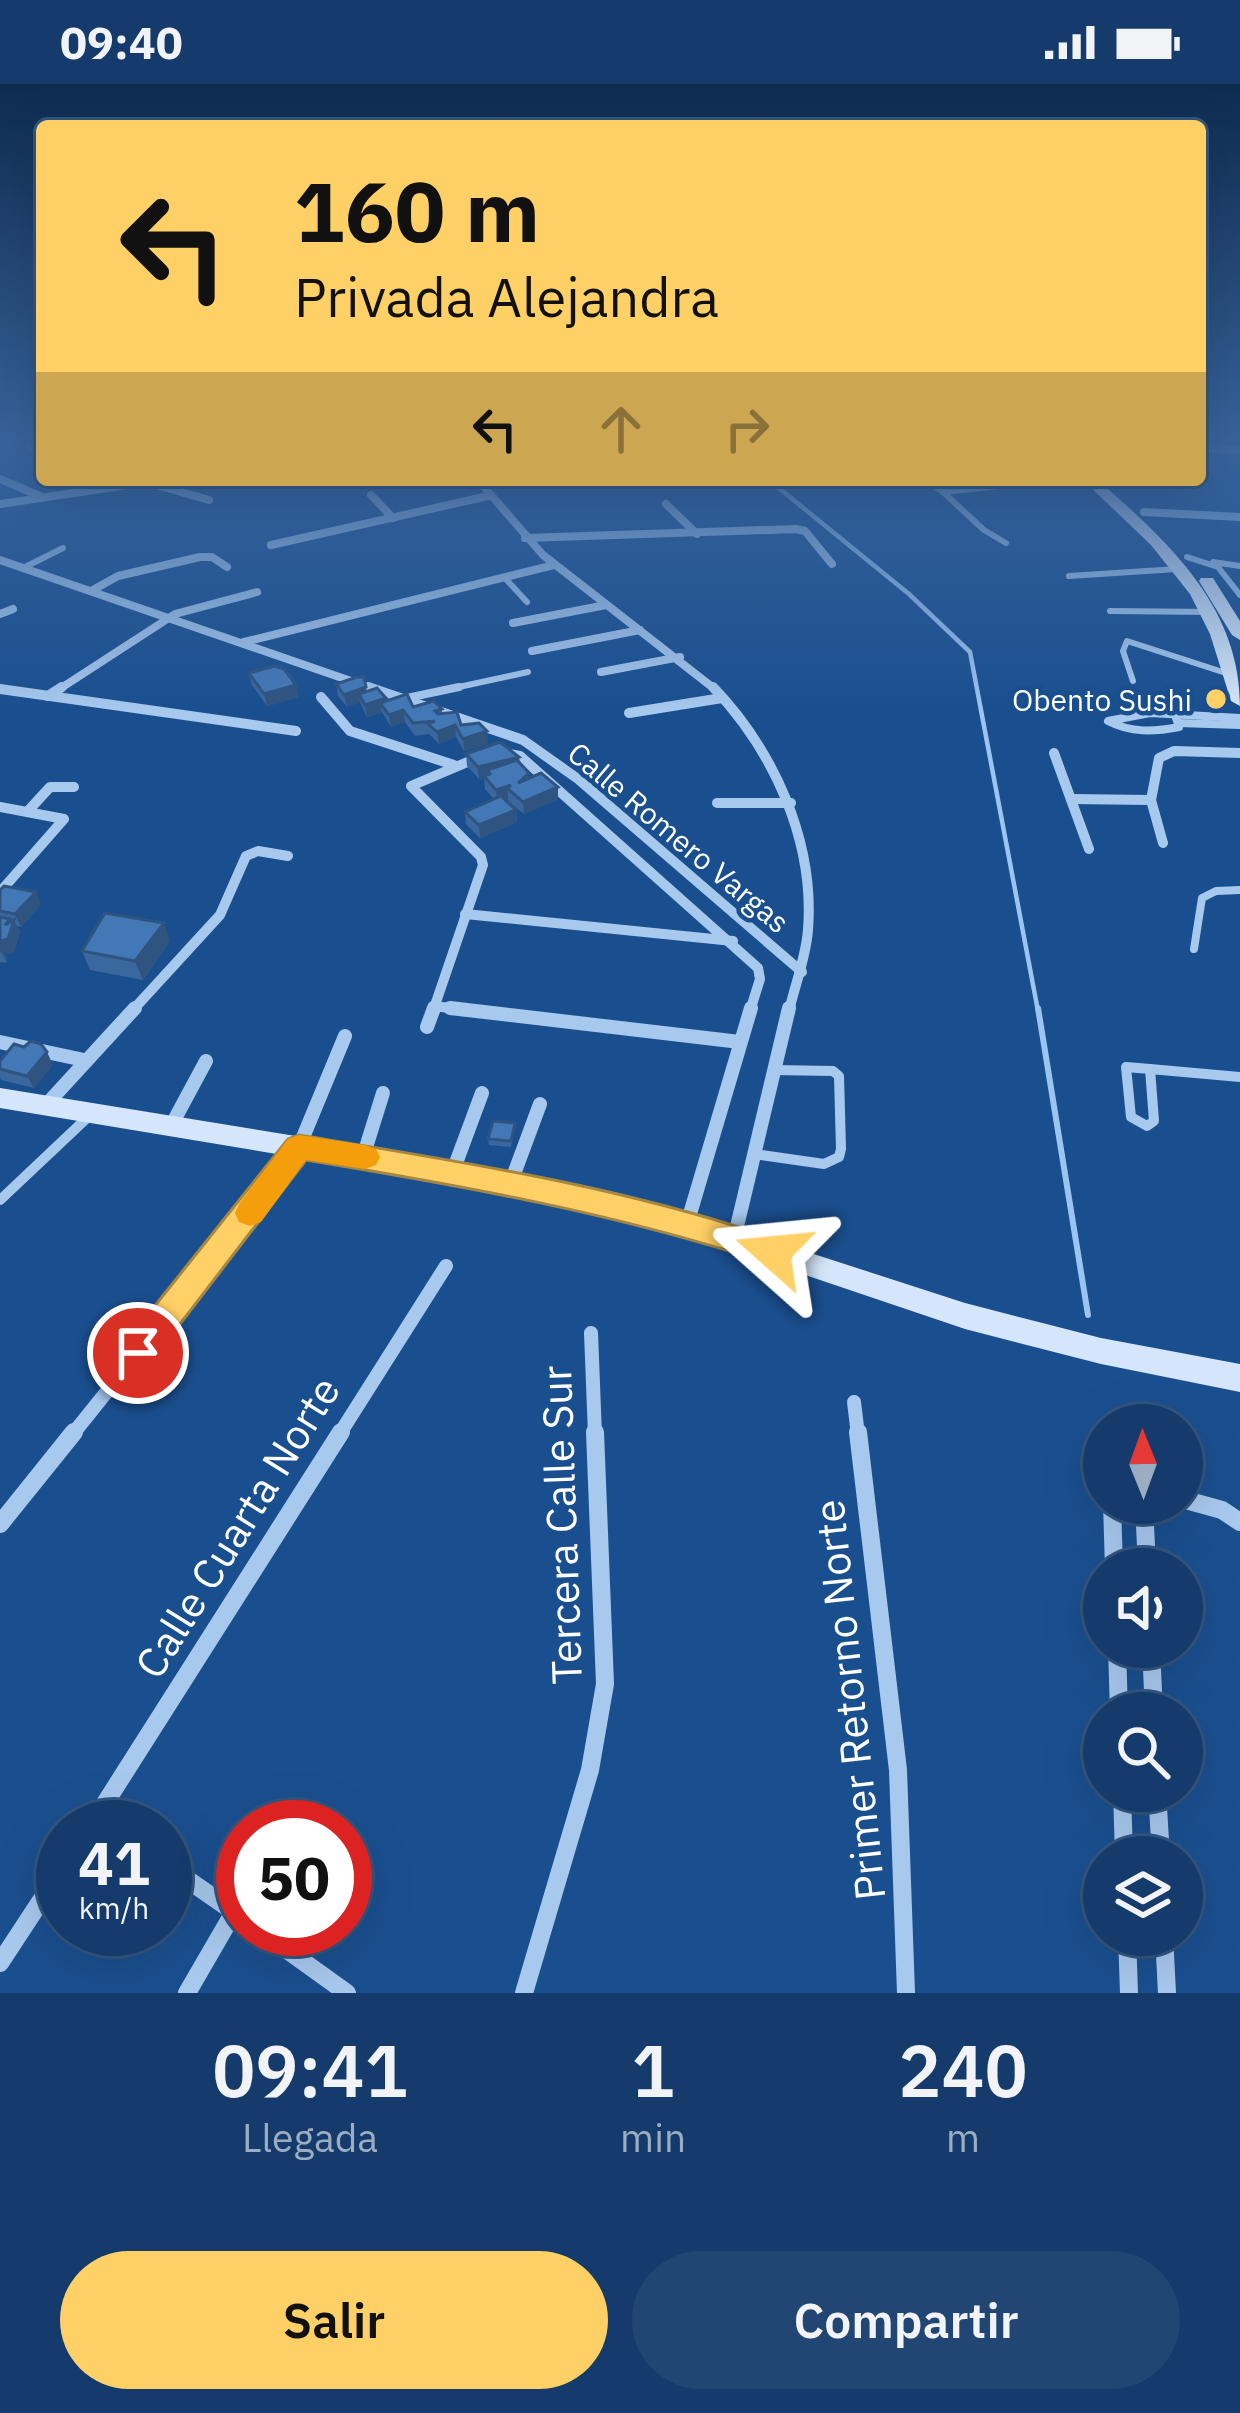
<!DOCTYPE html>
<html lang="es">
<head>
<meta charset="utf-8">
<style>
	body { margin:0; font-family:"IBM Plex Sans",sans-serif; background:#214673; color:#f1f3f6; height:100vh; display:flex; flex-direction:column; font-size:45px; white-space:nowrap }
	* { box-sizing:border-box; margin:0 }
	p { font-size:39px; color:#9dadc1 }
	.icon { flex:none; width:66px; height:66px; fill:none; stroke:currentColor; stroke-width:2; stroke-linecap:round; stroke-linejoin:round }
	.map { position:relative; height:1909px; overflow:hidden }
	.drawer { display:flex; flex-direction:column; background:#143b6b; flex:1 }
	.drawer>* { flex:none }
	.top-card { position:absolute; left:36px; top:36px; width:1170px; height:366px; border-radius:12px; box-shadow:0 12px 48px #0002,0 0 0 3px #33557e; background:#ffd065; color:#111; overflow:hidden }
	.needle { width:78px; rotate:359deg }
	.fabs { position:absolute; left:1083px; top:1320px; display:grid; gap:24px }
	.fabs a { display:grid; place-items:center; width:120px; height:120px; border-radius:50%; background:#143b6b; box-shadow:0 12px 48px #0002,0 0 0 3px #33557e; font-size:60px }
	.speed { position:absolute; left:36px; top:1716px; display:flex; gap:24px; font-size:60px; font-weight:700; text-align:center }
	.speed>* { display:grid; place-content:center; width:156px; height:156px; border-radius:50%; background:#143b6b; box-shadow:0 12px 48px #0002,0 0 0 3px #33557e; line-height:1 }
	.speed small { font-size:30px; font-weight:400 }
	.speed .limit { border:18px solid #d22; background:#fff; color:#111 }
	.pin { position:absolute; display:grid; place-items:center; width:102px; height:102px; color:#fff; margin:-51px; border:6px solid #fff; border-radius:50%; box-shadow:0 3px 12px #0007 }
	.me { position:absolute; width:132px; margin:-66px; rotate:288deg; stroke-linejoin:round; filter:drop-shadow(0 0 9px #0008) }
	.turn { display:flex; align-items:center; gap:42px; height:252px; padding:0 60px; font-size:54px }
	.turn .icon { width:156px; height:156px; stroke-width:2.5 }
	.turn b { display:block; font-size:84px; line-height:102px }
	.lanes { display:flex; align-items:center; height:114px; padding:0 60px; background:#0003; justify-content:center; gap:60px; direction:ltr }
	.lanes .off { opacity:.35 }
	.eta { display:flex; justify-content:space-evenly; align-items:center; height:204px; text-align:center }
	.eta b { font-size:72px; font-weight:600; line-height:84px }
	.button { display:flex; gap:24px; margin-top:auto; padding:24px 60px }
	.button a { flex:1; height:138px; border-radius:72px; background:#ffd065; color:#111; font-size:48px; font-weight:600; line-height:138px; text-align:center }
	.button a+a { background:#214673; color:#f1f3f6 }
	.status { display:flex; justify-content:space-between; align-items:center; height:84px; padding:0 60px; background:#143b6b; direction:ltr }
	.status svg { height:33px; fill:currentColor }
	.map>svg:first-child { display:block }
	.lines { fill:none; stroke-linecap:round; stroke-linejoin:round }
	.stream-far1 { stroke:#9bc4f0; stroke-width:4.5 }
	.stream { stroke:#9bc4f0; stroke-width:6 }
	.service-far2 { stroke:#a8c9ee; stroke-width:6 }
	.service-far1 { stroke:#a8c9ee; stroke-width:8 }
	.service { stroke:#a8c9ee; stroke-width:10 }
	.minor-far3 { stroke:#a8c9ee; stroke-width:8 }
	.minor-far2 { stroke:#a8c9ee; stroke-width:10 }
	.minor-far1 { stroke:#a8c9ee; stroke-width:14 }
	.minor { stroke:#a8c9ee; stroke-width:18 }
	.secondary { fill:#d5e6fa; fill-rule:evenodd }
	.wall { fill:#3a679d }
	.shaded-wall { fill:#2f5480 }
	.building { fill:#4378b7; stroke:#2f5480; stroke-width:3 }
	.route { fill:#ffd065; stroke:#a68742; stroke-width:3 }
	.slow { fill:#f59e0b }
	.poi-dot { fill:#ffd065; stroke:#1a4f8f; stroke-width:4.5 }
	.labels { text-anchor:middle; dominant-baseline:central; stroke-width:9; stroke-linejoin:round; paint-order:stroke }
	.far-poi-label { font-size:30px; fill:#fff; stroke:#1a4f8f; text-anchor:end }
	.far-street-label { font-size:30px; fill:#fff; stroke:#1a4f8f }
	.near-street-label { font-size:42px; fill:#fff; stroke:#1a4f8f }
</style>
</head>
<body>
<div class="status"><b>09:40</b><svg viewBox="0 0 49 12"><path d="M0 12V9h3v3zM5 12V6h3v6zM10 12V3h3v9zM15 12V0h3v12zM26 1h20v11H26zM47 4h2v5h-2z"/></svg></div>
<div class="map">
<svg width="1240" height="1909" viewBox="0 0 1240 1909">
	<rect width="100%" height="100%" fill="#1a4f8f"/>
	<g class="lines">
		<path class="stream-far1" d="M769,396l140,114 61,58 68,359"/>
		<path class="stream" d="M1038,924l50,307"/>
		<g class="service-far2">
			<path d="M925,396l18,12"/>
			<path d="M1006,459l-22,-13 -41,-38 111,-12"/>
			<path d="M1187,473l31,10 22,28"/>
			<path d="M1213,478l27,4"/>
			<path d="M23,484l40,-20"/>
			<path d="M1069,492l108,-7"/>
			<path d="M504,493l23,25"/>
			<path d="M1110,527l99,1"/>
			<path d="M1133,597l-10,-30 4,-10 105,34"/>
			<path d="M445,606l83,-18"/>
		</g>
		<g class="service-far1">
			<path d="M407,614l52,-11"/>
			<path d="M1175,631l4,12c-25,5 -48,6 -71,-6l42,-8 90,5"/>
			<path d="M1178,639l62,2"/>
			<path d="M1194,865l8,-51 14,-7 24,-1"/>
		</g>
		<g class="service">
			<path d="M1126,983l24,2 4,52 -7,5 -16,-9z"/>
			<path d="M1150,985l90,8"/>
			<path d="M754,1070l70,10 15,-7 2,-8 -2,-73 -6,-5 -60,-1"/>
			<path d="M0,1116l88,-83"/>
		</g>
		<g class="minor-far3">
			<path d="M29,361l13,4"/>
			<path d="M1200,364l40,2"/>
			<path d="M0,395l42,18"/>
			<path d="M478,396l65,75 173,135"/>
			<path d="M153,400l56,16"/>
			<path d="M371,411l22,23"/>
			<path d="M0,420l161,-24"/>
			<path d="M666,420l31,30"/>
			<path d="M1144,428l96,5"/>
			<path d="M525,454l271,-9 9,2 27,33"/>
			<path d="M271,461l217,-49"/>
			<path d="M0,476l377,130"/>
			<path d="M91,507l27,-15 82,-19h12l15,10"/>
			<path d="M0,530l13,-5"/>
			<path d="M513,539l93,-18"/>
			<path d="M244,558l310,-77"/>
			<path d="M532,567l108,-21"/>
			<path d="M601,588l79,-15"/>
			<path d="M0,605l5,1"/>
			<path d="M58,606l117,-76 82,-22"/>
		</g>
		<g class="minor-far2">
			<path d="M368,603l155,53 55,39 224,193"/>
			<path d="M713,603c60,63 102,153 95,243 -2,27 -13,55 -19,81"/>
			<path d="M0,605l296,42"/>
			<path d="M48,612l14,-9"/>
			<path d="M321,613l29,34 104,34"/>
			<path d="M629,629l93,-15"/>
			<path d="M503,669l17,3 238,212 2,11 -10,32"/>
			<path d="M1054,669l35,96"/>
			<path d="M1071,715l80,1"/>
			<path d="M717,719h74"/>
			<path d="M0,723l64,12 -64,73"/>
			<path d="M28,727l22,-24h24"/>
			<path d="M1163,759l-12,-43 8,-42 15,-7 66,2"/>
			<path d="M465,830l268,27"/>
			<path d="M433,922l43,5"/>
			<path d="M132,927l88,-96 26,-59 12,-5 30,5"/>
			<path d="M433,927l50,-146 -2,-8 -70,-71 66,-28"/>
		</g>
		<g class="minor-far1">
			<path d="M450,924l290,34"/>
			<path d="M427,943l7,-19"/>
			<path d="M0,958l84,18"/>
			<path d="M46,1021l89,-97"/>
			<path d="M171,1042l35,-65"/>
			<path d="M363,1073l20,-64"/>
			<path d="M453,1087l29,-78"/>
			<path d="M511,1098l29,-78"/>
			<path d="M687,1140l64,-216"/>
			<path d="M734,1155l55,-231"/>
			<path d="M591,1249l4,102"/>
			<path d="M854,1318l4,33"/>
			<path d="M72,1351l204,-254 23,-34 46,-111"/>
			<path d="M339,1351l107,-169"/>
		</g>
		<g class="minor">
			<path d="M858,1348l40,338 8,223"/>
			<path d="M1182,1415l40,11 18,12"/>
			<path d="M1112,1419l2,66"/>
			<path d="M1144,1419l3,66"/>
			<path d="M0,1440l74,-92"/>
			<path d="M1117,1563l2,66"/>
			<path d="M1151,1563l3,66"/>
			<path d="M1122,1707l2,66"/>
			<path d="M1157,1707l4,66"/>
			<path d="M97,1732l16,11"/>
			<path d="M90,1743l251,-395"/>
			<path d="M165,1780l78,54"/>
			<path d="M258,1845l89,64"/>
			<path d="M1127,1851l2,58"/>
			<path d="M1164,1851l3,58"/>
			<path d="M0,1879l63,-96"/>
			<path d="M187,1909l47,-81"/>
			<path d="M524,1909l66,-223 15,-86 -10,-252"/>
		</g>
		<g class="secondary">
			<path d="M1083,396h15c70,62 142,126 142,226l-9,-5 -21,-67 -20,-40 -39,-49z"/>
			<path d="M1201,494h12l27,43v19l-8,-5 -33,-54z"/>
			<path d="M0,1004l511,83 176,42 278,90 136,35 139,26v28l-139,-28 -136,-35 -278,-94 -176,-42 -511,-85z"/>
		</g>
	</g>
	<g class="wall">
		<path d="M249,589l50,24 -32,9 -15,-21z"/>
		<path d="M336,600l31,7 19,10 27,6 29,2v5l46,30 -24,7 -8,-14 -17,7 -10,-10 -14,2 -10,-14 -14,5 -9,-15 -15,5 -7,-15 -13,5 -9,-11z"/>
		<path d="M466,670l53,3 1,7 9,15 29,8v12l-34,15 -16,-13v-3l-4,2 12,10 1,12 -37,16 -14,-14 -1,-12 29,-13 -9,-10 -1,-11 -5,1 -12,-13z"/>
		<path d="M0,806l41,14 -20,23 -4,-1 3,6 -6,20 -8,2 1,9 -7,-1z"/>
		<path d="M170,857l-27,39 -53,-10 -8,-19z"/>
		<path d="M24,963l29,18 -19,23 -33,-8 -1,-3v-16z"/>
		<path d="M515,1039l-4,24 -22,-2 -1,-6z"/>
	</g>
	<g class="shaded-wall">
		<path d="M296,601l3,12 -32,9 -3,-12z"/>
		<path d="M366,603l2,12 -9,-5 1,8 -13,5 -3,-12z"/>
		<path d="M386,614l2,12 -8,-7 2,9 -15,5 -2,-12z"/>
		<path d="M403,626l2,12 -14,5 -2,-12z"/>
		<path d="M455,641l1,12 -17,7 -2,-12z"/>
		<path d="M487,647l1,13 -24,7 -1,-12z"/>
		<path d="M519,673l1,12 -33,1 1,7 -9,2 -1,-12z"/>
		<path d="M511,701l-4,3 1,10 -11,4 -1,-12z"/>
		<path d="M558,703v12l-34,15 -1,-12z"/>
		<path d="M516,726l1,12 -37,16 -1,-13z"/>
		<path d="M36,808l5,12 -20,23 -6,-13z"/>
		<path d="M10,835l2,5 2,-4 6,12 -6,20 -8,2 1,9 -6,-12 -1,-10 5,-16z"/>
		<path d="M164,839l6,18 -27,39 -8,-19z"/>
		<path d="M47,968l6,13 -19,23 -7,-12z"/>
	</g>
	<g class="building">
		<path d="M275,582l9,3 12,16 -32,9 -15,-21z"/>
		<path d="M357,593h7l2,10 -22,8 -8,-11z"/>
		<path d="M377,604l9,10 -21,7 -6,-11z"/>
		<path d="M407,610l6,13 21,-6 8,8 -7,2 3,3 19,-2 4,13 18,-2 8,8 -24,8 -8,-14 -18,7 -9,-8 7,-3 -22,2 -10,-13 -14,5 -9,-12z"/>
		<path d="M500,658l19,15 -41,10 -12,-13z"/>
		<path d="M517,676l12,13 -11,10 23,-10 17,14 -35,15 -16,-14 4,-3 -15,5 -12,-14 6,-2 -3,-4z"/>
		<path d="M501,712l15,14 -37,15 -14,-13z"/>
		<path d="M4,802l32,6 -21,22 -15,-3v-21z"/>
		<path d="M105,829l59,10 -29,38 -53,-10z"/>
		<path d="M0,833l10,2 -5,6 9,-5 -6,19 -8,2 1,10h-1z"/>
		<path d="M31,957l10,3 6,8 -20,24 -27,-7v-8l14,-17 10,3z"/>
		<path d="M493,1037l22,2 -4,18 -23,-2z"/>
	</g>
	<linearGradient id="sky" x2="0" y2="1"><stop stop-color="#0e2b4f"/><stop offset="0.57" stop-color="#38639b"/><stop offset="1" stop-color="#38639b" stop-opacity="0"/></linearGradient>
	<rect width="1240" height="628" fill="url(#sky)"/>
	<path class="route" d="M299,1051c164,27 328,52 485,107l5,10 -5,9 -11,4c-153,-51 -309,-79 -467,-105l-156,203 -12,5 -12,-5 -5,-10 5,-11 162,-203z"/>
	<path class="slow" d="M299,1051l66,10 11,4 4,8 -4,8 -11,4 -59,-9 -45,62 -11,4 -11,-4 -4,-9 4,-9 49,-65z"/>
	<circle class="poi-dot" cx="1216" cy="615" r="12"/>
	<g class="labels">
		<g class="far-poi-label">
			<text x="1192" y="615">Obento Sushi</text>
		</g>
		<g class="far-street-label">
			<text transform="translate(679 753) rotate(40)">Calle Romero Vargas</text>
		</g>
		<g class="near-street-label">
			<text transform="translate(561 1441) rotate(-92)">Tercera Calle Sur</text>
			<text transform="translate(237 1443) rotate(-58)">Calle Cuarta Norte</text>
			<text transform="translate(849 1616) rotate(-96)">Primer Retorno Norte</text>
		</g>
	</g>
</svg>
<div class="fabs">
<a><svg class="needle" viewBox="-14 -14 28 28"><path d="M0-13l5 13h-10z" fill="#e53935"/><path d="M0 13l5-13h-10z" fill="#9dadc1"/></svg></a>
<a><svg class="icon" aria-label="sound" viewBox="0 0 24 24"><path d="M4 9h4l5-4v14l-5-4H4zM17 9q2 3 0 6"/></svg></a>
<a><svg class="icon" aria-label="search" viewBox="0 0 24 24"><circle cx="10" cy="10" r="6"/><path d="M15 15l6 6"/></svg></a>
<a><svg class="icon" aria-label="layers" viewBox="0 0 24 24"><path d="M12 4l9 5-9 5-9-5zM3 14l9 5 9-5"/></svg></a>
</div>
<div class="speed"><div>41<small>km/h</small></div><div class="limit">50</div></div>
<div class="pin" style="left:138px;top:1269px;background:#d93025"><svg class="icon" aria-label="arrive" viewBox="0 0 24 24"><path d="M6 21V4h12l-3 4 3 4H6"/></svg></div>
<svg class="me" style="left:773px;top:1168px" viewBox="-20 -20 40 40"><path d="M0-17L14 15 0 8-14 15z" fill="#ffd065" stroke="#fff" stroke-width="4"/></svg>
<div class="top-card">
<div class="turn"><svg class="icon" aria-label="left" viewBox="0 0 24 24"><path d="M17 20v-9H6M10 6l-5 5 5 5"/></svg><div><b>160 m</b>Privada Alejandra</div></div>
<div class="lanes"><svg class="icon" aria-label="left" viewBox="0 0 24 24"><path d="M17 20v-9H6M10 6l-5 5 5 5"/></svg><svg class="icon off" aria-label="ahead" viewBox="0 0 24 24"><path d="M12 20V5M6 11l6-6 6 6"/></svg><svg class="icon off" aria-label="right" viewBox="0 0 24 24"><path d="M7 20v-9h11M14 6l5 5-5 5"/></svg></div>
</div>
</div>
<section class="drawer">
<div class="eta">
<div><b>09:41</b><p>Llegada</p></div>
<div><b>1</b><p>min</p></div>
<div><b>240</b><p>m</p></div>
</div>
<div class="button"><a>Salir</a><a>Compartir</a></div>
</section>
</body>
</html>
